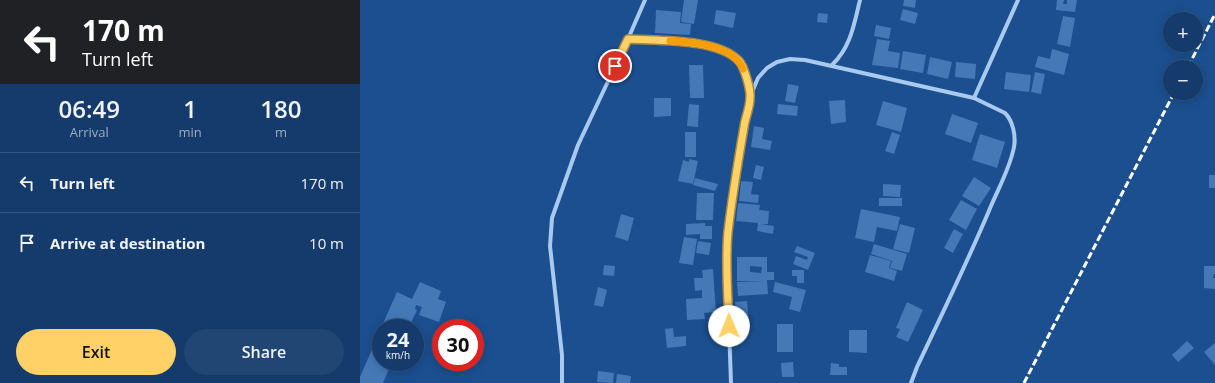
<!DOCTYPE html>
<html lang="en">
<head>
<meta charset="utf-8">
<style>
	body { margin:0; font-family:"Open Sans",sans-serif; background:#214673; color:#f1f3f6; height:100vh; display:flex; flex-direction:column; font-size:15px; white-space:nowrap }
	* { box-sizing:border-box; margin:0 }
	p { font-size:13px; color:#9dadc1 }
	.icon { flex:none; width:22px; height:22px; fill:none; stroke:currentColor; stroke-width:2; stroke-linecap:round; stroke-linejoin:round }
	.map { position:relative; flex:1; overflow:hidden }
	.panel { display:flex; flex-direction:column; background:#143b6b; width:360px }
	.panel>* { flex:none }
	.hud { background:#202124; color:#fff; overflow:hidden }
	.fabs { position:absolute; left:803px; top:12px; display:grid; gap:8px }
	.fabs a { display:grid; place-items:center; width:40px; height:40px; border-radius:50%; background:#143b6b; box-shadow:0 2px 10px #0003,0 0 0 1px #33557e; font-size:20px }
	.speed { position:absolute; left:12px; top:319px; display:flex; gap:8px; font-size:20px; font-weight:700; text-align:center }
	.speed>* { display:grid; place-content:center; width:52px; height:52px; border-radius:50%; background:#143b6b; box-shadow:0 2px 10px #0003,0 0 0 1px #33557e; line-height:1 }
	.speed small { font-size:10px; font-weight:400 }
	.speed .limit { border:6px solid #d22; background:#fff; color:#111 }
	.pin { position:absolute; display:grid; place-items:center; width:34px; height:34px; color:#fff; margin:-17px; border:2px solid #fff; border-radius:50%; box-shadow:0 1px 4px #0007 }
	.me { position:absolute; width:44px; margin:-22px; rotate:359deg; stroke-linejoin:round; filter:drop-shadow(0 0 3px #0008) }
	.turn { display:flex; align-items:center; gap:14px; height:84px; padding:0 16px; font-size:18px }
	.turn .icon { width:52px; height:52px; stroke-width:2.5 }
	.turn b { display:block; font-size:28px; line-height:34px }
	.eta { display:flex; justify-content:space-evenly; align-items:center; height:68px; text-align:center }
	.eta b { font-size:24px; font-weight:600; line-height:28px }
	.action { display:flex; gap:8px; margin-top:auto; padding:8px 16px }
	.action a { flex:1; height:46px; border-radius:24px; background:#ffd166; color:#111; font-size:16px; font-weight:600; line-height:46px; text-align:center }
	.action a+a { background:#214673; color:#f1f3f6 }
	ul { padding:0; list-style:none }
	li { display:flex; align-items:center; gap:12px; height:60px; padding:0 16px; border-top:1px solid #33557e }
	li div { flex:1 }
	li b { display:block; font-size:15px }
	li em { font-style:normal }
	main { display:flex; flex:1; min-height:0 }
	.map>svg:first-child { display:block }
	.building { fill:#4478b7; fill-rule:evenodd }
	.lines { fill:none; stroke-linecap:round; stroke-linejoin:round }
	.street { stroke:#a9c9ee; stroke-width:4 }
	.rail { stroke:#fff; stroke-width:3; stroke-dasharray:7 3; stroke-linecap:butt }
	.route-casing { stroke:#a68842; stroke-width:10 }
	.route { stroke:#ffd166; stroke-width:7 }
	.slow { stroke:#f59e0b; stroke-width:7 }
</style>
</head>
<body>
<main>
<section class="panel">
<div class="hud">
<div class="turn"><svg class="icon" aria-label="left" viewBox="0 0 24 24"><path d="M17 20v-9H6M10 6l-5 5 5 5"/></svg><div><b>170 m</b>Turn left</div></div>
</div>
<div class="eta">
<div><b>06:49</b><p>Arrival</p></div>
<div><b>1</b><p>min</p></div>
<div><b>180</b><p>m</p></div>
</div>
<ul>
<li><svg class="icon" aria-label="left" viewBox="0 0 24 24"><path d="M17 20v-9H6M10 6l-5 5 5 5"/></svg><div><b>Turn left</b></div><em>170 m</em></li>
<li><svg class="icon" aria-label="arrive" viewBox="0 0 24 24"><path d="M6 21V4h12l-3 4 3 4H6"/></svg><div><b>Arrive at destination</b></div><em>10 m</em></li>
</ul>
<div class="action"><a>Exit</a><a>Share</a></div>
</section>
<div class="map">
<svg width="855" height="383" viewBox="0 0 855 383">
	<rect width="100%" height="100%" fill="#1b4f8f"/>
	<g class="building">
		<path d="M324,0h14l-4,24 -13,-2z"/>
		<path d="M544,0h12l-1,8 -12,-2z"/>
		<path d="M697,0h7l-1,4h4v-4h10l-2,12 -19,-2z"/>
		<path d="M543,9l15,4 -3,11 -15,-4z"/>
		<path d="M296,10l25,2 -1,11 11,1 -1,11 -35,-2z"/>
		<path d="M356,10l20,3 -3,15 -19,-4z"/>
		<path d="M458,13l10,1 -1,9 -10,-1z"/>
		<path d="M703,16l12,2 -5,29 -13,-3z"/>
		<path d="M516,25l15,3 -2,11 -15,-3z"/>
		<path d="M517,39l13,2 -2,10 12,2 -2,15 -26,-3z"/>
		<path d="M692,49l17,5 -5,21 -29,-8 3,-11 12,3z"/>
		<path d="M543,51l23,4 -3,18 -23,-4z"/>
		<path d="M570,57l22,5 -4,17 -21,-5z"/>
		<path d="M596,62l20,2 -1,15 -20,-2z"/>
		<path d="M329,65h14l1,33h-14z"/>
		<path d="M646,72l25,3 -2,17 -25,-3z"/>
		<path d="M675,72l10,2 -4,20 -10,-2z"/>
		<path d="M428,84l11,2 -4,17 -10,-2z"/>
		<path d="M294,98h17v18l-17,1z"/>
		<path d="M485,100l1,22 -15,2 -2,-23z"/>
		<path d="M523,101l24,7 -6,24 -25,-7z"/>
		<path d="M329,104l10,1 -1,22 -11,-1z"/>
		<path d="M418,104l20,2 -1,10 -20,-2z"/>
		<path d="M592,114l26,9 -7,20 -26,-9z"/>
		<path d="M394,126l10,2 -2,11 10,2 -2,9 -19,-3z"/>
		<rect x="325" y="132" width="11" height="25"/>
		<path d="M532,132l8,3 -6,19 -9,-3z"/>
		<path d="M620,134l25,8 -8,26 -25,-8z"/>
		<path d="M329,159l9,2 -5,23 -15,-3 5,-21 6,2z"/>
		<path d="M396,165l8,2 -3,13 -8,-2z"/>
		<rect x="849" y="175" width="6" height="13"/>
		<path d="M614,177l17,11 -12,18 -17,-10z"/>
		<path d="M335,178l23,6 -3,7 -22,-6z"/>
		<path d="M381,181l12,1 -2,12 8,1 -1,8 -19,-2z"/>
		<path d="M523,184l18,1 -1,12 -17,-1z"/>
		<path d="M337,193h17l-1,27h-17z"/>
		<rect x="519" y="198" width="23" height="8"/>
		<path d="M601,200l16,9 -11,21 -17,-10z"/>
		<path d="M378,203l22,2 -1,5 10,1 -1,13h-8l14,2 -1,8 -16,-3 1,-8 -22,-2z"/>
		<path d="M501,209l39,8 -3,14 -20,-4 -3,15 -19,-4z"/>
		<path d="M261,214l13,4 -6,23 -13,-4z"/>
		<path d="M345,223v3h7v13h-12v-5l-14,1v-11z"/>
		<path d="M540,224l15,4 -6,25 -16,-4z"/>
		<path d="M594,229l9,5 -10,19 -9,-5z"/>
		<path d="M324,237l13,2 -4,26 -14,-2z"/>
		<path d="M338,241l13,2 -2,12 -13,-2z"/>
		<path d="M514,244l33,10 -5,17 -12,-3 2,-7 -21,-7z"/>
		<path d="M437,246l18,7 -7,17 -15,-6 3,-8 11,4 1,-3 -14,-5z"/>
		<path d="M510,255l21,6 -2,7 8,3 -3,10 -29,-9z"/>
		<path d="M377,257h30v15h7v8h-7l1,14 -30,2 -1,-14 28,-1h-28zM390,266l12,1 -1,6 -11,-1z"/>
		<path d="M244,265l11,1 -1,10 -11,-1z"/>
		<path d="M844,266h11v8h-1l-1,4h2v11l-11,-1z"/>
		<path d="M353,269l3,43 -12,1 1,6 -18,1 -1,-21 16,-1v-8l-7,1 -1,-13h9l-1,-8z"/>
		<path d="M432,270h12v13h-7v-7h-5z"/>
		<path d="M60,282l21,9 -3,8 8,3 -7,20 -20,-7 3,-8 -6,-2 -1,4 2,1 -8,17 -28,1 16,-36 15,7z"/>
		<path d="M415,282l31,8 -6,22 -11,-3 3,-12 -19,-5z"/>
		<path d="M238,287l9,3 -4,17 -9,-2z"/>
		<path d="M387,301l2,23 -12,1 -2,-23z"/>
		<path d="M547,302l16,8 -15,32 -12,-5 4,-8 -4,-1z"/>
		<rect x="417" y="324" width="16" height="28"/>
		<path d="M313,328l1,9 12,-1v10l-19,2 -2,-19z"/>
		<path d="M21,329v33h11l-9,21h-23v-6z"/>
		<path d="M489,330h18v23l-18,-1z"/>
		<path d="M827,341l7,7 -16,14 -6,-7z"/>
		<path d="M855,343v22l-11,-13z"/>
		<path d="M433,362l1,15h-12l-1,-14z"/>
		<path d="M471,363l8,1v3h8v8h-17z"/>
		<path d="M238,371l16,2 -1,10 -16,-1z"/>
		<path d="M257,374l14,2 -1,7h-14z"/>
	</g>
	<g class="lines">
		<g class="street">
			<path d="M268,39c28,2 93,0 112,23 7,8 8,24 10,35"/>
			<path d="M472,65c19,-18 22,-41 28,-65"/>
			<path d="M614,98l44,-98"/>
			<path d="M202,383v-28l-12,-109 2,-28 26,-73 50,-106 17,-39"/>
			<path d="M371,383l-4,-114 1,-36 16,-107 6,-29 8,-19 9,-10 10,-6 13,-3 15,1 169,38 31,15c8,8 11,23 9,34 -4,21 -15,40 -23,59 -23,55 -49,108 -74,161l-6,16"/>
		</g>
		<g class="rail">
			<path d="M828,67l27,-53"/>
			<path d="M664,383l150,-290"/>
		</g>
	</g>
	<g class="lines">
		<defs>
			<path id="route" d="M255,66l13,-27c30,2 89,-1 111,22 5,5 12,29 11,37 0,10 -5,20 -6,29 -6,35 -12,70 -16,105 -3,31 0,63 1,94"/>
		</defs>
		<use href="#route" class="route-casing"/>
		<use href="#route" class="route"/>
		<path class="slow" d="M310,41c23,1 63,4 73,28"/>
	</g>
</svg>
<div class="fabs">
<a>+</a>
<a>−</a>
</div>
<div class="speed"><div>24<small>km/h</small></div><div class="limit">30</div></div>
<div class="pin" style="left:255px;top:66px;background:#d93025"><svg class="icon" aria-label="arrive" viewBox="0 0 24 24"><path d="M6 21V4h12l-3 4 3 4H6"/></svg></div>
<svg class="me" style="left:369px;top:326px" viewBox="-20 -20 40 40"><circle r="19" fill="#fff"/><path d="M0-13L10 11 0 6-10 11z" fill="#ffd166"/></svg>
</div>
</main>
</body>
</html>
